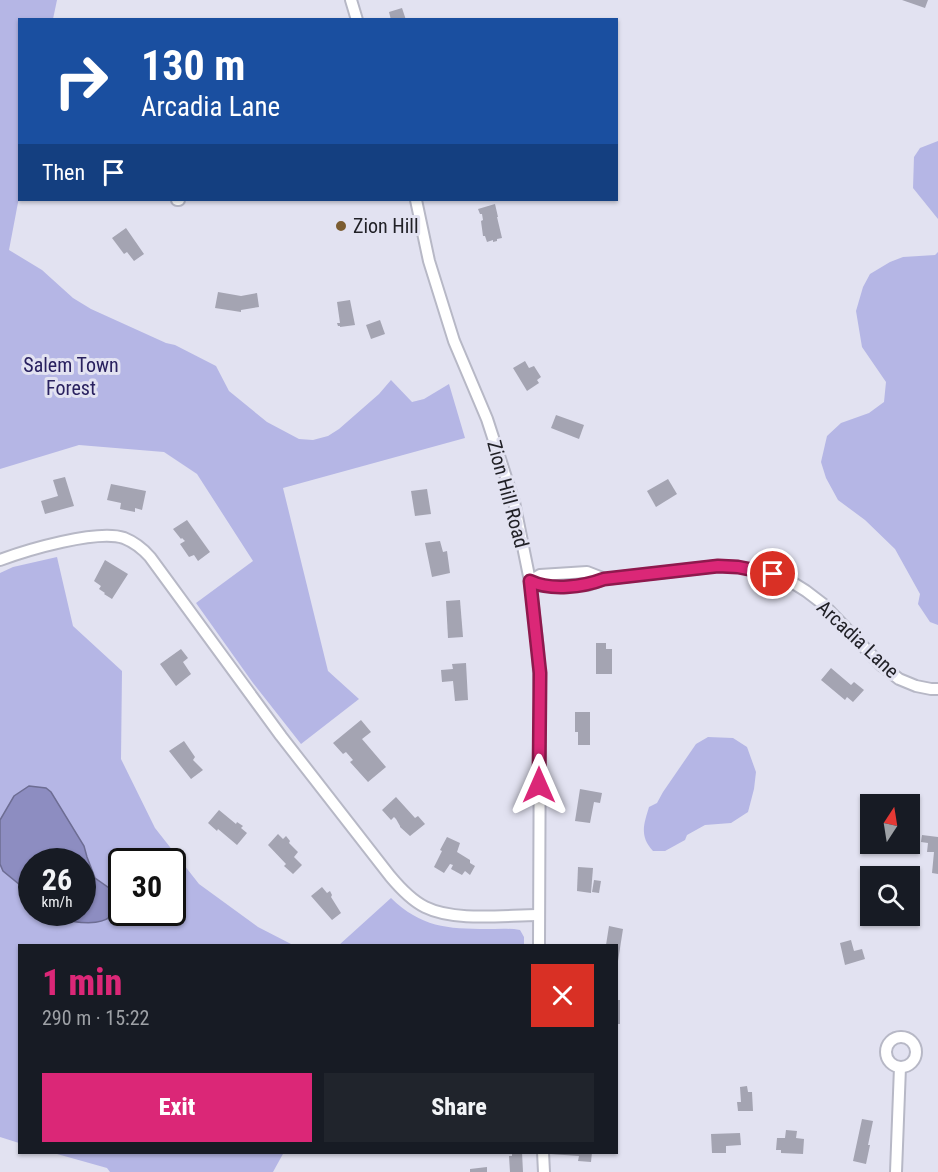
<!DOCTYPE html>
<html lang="en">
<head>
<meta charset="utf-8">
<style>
	body { margin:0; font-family:"Roboto Condensed",sans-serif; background:#20242c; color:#f1f3f6; height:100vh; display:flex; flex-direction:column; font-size:22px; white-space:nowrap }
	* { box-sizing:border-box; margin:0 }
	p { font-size:20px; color:#9ea1a6 }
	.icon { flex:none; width:33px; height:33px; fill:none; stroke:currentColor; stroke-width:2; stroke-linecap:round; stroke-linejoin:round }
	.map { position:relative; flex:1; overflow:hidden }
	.sheet { position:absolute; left:18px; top:944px; width:600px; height:210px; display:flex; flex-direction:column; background:#171b24; border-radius:0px; box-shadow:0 2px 4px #0004 }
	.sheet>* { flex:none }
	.guide { position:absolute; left:18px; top:18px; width:600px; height:183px; border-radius:0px; box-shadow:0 2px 4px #0004; background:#1a4fa0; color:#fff; overflow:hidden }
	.needle { width:39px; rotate:12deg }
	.tools { position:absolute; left:860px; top:794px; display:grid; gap:12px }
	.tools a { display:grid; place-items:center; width:60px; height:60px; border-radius:0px; background:#171b24; box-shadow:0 2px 4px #0004; font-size:30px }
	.speed { position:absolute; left:18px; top:848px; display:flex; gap:12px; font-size:30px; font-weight:700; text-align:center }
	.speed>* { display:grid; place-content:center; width:78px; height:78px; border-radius:50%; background:#171b24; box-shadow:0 2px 4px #0004; line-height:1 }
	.speed small { font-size:15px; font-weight:400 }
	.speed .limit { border:3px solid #111; border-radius:9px; background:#fff; color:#111 }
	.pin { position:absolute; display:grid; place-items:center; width:51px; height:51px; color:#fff; margin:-26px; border:3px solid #fff; border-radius:50%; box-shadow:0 2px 6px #0007 }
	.me { position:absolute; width:66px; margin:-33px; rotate:0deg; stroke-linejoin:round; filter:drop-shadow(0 0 4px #0008) }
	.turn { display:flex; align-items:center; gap:21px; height:126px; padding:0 24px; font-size:27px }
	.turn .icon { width:78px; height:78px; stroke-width:2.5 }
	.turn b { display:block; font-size:42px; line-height:51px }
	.then { display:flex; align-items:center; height:57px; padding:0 24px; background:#0003; gap:12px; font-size:22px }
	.round { display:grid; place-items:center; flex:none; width:63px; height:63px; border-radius:0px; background:#20242c }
	.headline { display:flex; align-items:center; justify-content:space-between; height:102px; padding:0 24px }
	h1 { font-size:36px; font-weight:800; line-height:45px; color:#db2777 }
	.cta { display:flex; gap:12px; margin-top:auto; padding:12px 24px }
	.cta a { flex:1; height:69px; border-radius:0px; background:#db2777; color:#fff; font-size:24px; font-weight:800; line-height:69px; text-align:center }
	.cta a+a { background:#20242c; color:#f1f3f6 }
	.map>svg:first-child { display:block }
	.green { fill:#b5b6e5; fill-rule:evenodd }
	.water { fill:#8d8dc1; stroke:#6d6d93; stroke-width:1.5 }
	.building { fill:#a4a4b2 }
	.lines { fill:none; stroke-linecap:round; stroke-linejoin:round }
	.street-casing { stroke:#b7b8c6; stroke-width:14 }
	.street { stroke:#fff; stroke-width:10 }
	.route-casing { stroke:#8e194d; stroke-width:15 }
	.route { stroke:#db2777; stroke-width:10 }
	.poi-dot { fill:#7b5c31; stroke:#e2e2f1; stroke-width:2 }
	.labels { text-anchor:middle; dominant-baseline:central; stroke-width:6; stroke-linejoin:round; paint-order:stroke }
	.poi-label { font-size:20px; fill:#212127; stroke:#e2e2f1; text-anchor:start }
	.park-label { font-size:20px; fill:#29215f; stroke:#e2e2f1 }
	.street-label { font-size:20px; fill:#212127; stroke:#e2e2f1 }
</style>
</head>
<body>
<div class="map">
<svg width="938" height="1172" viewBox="0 0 938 1172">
	<rect width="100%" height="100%" fill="#e2e2f1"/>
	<g class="green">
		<path d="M0,0h57l-4,19 -33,1v172l-11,58 33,20 31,28 18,11 75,34 9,2 41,21 13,25 38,31 32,17 14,1 15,-4 11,-7 40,-35 12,-14 21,22 12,-3 25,-15 16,54 -182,50 45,183 31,28 -58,45 -48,-61 -57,-80 57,-42 -56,-87 -33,-22 -85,-7 -79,24z"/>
		<path d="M938,141v78l-25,-31 1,-31 6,-9z"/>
		<path d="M938,252v373l-8,-3 -12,-18 2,-10 -25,-45 -30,-29 -27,-20 -12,-22 -5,-16 6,-26 14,-13 28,-10 15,-11 2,-20 -24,-35 -6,-36 7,-24 7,-13 20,-12 13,-5 32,-2z"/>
		<path d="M57,557l16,69 49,45 -1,88 34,69 44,56 59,43 35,18h-273l-1,198 -19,-6v-564l13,-6zM32,861h50v51h-50zM122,861h50v51h-50z"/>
		<path d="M708,737l25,1 14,9 9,25 -2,17 -6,23 -17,11 -26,2 -18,10 -2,5 -20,11h-12c-14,-15 -9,-27 -4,-44l8,-4 6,-11 33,-48z"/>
		<path d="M391,898c30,29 56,31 96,31 10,0 22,-1 33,1l4,7v7l-185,1z"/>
		<path d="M50,1152h234l-11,20h-163l-3,-4z"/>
	</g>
	<path class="water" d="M29,786l17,2 5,4 33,54 3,11 8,21 24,17c1,37 -42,28 -67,23l-1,-6h31v-51h-50l-1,33 -28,-23 -3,-7v-44l14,-24z"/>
	<g class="building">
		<path d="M902,0h26l-3,8z"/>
		<path d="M402,8l4,12h-15l-2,-8z"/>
		<path d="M495,204l3,13h-1l5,21 -5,1v2l-4,1v-2l-6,2 -2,-6h-2l-2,-15 2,-1 -1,-6h-2l-2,-5z"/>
		<path d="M126,228l18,26 -10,7 -7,-9 -3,2 -12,-16z"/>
		<path d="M218,292l23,4 16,-3 2,14 -18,3v2l-26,-4z"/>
		<path d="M350,300l5,25 -15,2v-1h-2l-1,-3h3l-3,-21z"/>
		<path d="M380,320l5,14 -14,5 -5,-14z"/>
		<path d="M525,361l4,7 5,-2 7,11 -4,3 2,3 -12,8 -14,-23z"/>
		<path d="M556,415l28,10 -5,14 -28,-11z"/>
		<path d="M65,477l9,29 -29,8 -4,-13 17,-5 -5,-16z"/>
		<path d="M668,479l9,15 -21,13 -9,-16z"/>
		<path d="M111,484l35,7 -4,19 -7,-2v4l-15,-3 1,-6 -14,-3z"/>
		<path d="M427,489l4,25 -16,2 -4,-25z"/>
		<path d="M187,520l23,32 -12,9 -4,-6 -5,2 -9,-13 5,-3 -3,-3 -1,1 -8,-10z"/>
		<path d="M440,541l3,11 4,-1 3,22 -18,4 -7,-34z"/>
		<path d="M105,560l23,14 -16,25 -8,-5 1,-1 -6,-4 2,-3 -7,-5z"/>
		<path d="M460,600l3,37 -15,1 -2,-37z"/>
		<path d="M596,643h10v6h6v25h-16z"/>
		<path d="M181,649l7,9 -5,4 8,12 -15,12 -16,-22z"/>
		<path d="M466,663l2,37 -13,1 -2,-20 -11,1 -1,-12 12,-1 -1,-5z"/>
		<path d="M831,668l20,17 3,-3 10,8 -11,12 -6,-5 -2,3 -24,-20z"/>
		<path d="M575,712h15v33h-12v-13h-3z"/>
		<path d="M361,720l10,12 -9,7 24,28 -18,15 -18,-20 3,-2 -7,-8 -3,2 -10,-11z"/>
		<path d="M184,741l11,16 -2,3 10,10 -12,9 -22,-28z"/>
		<path d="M580,789l22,4 -2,10 -6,-1 -4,21 -15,-2z"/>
		<path d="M396,797l19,21 3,-2 7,8 -15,12 -10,-9v-1l-4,-7 -2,-2 -3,3 -9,-10z"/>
		<path d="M219,810l17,14 1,-2 6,4 -2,2 6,5 -10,12 -19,-16 -1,2 -9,-8z"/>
		<path d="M278,834l5,5 3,-3 4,5 -1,2 9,9 -4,5 8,8 -9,9 -9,-8 2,-2 -18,-19z"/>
		<path d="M922,835l16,2v37l-6,-1 2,-21h-7l1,-9 -7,-1z"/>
		<path d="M447,837l13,6 -3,9 13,8v3l5,3 -5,9 -5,-4 -3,4 -11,-6 2,-4 -3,-1 -6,9 -10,-6 8,-16 -2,-1z"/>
		<path d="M578,867l15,1 -2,25 -14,-2z"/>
		<path d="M594,880l7,1 -2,12 -7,-1z"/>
		<path d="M322,887l5,6 3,-2 2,4 -1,2 10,16 -9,7 -21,-24z"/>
		<path d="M609,926l14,3 -5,32h-2v-16h-10z"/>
		<path d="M851,940l3,11 8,-2 3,10 -20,6 -5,-22z"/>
		<rect x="616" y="1000" width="4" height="24"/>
		<path d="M747,1086l1,6h4l1,19h-15l-1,-9h4l-1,-15z"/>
		<path d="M862,1119l11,2 -5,24h2l-4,19 -13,-3z"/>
		<path d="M786,1130l11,1 -1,7 8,1 -1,15 -22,-1v-3h-5l1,-12h8z"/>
		<path d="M740,1133l1,12 -15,1v7h-14l-1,-19z"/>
		<path d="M512,1152h10l1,20h-13l-1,-16h3z"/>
		<path d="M550,1152h42l-1,10 -13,-1 1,-5 -29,-2z"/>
		<path d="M487,1167v5h-17v-3z"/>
	</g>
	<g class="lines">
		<defs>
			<g id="street">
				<path d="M351,0l6,20"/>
				<path d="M177,200h2"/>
				<path d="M416,200l13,61 25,80 33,78 27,83 16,79 8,68 2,49 -1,247"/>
				<path d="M0,560c27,-10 97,-31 124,-22 10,4 19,11 26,19l131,179 109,140c10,12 21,24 35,31 30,15 80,8 113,8"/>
				<path d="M530,581l11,5 47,-1 17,-6 113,-13 20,1 35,7 17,7 16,10 17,13 58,61 18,14 17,7 15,3h7"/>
				<path d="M530,581l10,-6 47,-3 18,7"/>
				<circle cx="901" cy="1052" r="15"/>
				<path d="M543,1152l1,20"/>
				<path d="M896,1172l4,-105"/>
			</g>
		</defs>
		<use href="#street" class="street-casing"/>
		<use href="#street" class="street"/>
	</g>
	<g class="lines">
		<defs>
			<path id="route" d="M539,785l1,-112 -10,-92c21,10 53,6 74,-2l114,-13 20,1 35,7"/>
		</defs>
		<use href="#route" class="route-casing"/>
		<use href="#route" class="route"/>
	</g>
	<circle class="poi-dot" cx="341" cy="226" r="6"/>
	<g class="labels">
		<g class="poi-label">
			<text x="353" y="226">Zion Hill</text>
		</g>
		<g class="park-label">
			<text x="71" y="365">Salem Town<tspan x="71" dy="23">Forest</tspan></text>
		</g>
		<g class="street-label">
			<text transform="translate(508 494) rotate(75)">Zion Hill Road</text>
			<text transform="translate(858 639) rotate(43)">Arcadia Lane</text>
		</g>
	</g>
</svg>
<div class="tools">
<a><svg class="needle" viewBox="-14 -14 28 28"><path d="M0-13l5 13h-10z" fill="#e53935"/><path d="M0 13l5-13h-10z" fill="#9ea1a6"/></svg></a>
<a><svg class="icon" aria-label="search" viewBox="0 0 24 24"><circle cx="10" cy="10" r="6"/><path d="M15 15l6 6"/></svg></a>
</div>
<div class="speed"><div>26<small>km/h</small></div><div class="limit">30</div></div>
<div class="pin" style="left:773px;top:574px;background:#d93025"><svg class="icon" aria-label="arrive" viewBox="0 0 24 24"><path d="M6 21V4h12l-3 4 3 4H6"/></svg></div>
<svg class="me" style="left:539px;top:785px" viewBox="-20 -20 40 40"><path d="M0-17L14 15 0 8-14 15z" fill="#db2777" stroke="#fff" stroke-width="4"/></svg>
<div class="guide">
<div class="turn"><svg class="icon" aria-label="right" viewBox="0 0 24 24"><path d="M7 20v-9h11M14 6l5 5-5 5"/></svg><div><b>130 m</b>Arcadia Lane</div></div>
<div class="then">Then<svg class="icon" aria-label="arrive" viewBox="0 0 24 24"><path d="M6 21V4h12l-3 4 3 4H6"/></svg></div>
</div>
<section class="sheet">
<div class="headline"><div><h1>1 min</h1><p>290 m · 15:22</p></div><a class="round" style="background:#d93025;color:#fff"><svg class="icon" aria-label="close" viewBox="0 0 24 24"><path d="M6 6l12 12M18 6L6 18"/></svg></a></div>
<div class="cta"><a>Exit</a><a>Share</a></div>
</section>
</div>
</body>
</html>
